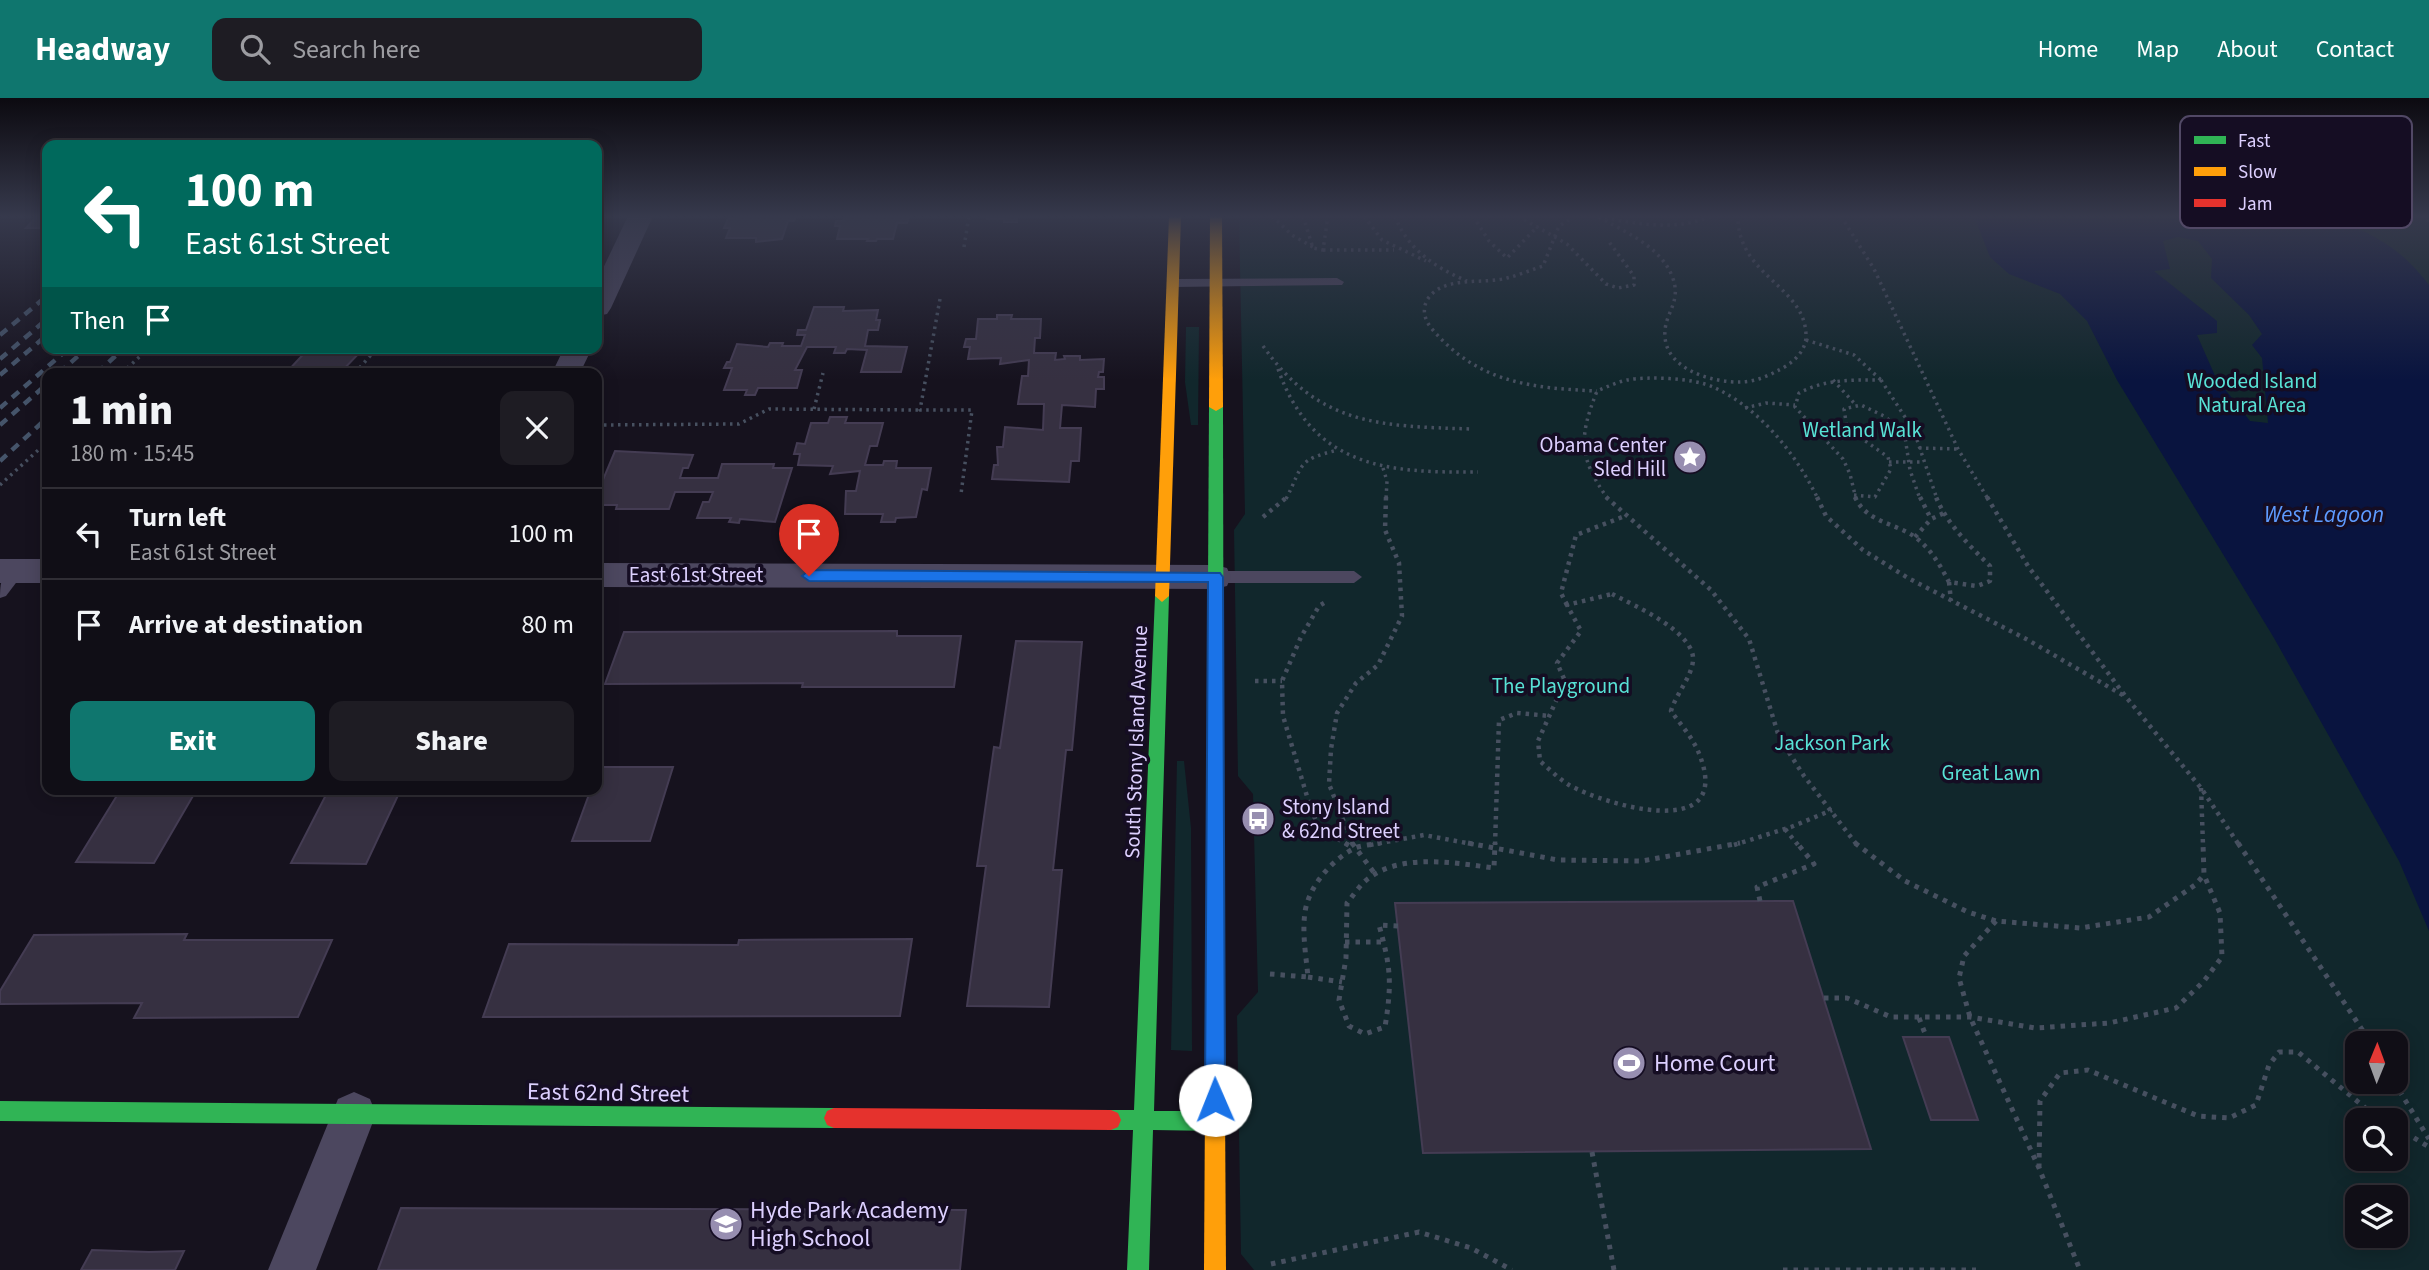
<!DOCTYPE html>
<html lang="en">
<head>
<meta charset="utf-8">
<style>
	body { margin:0; font-family:"Source Sans 3",sans-serif; background:#1e1c23; color:#f1f3f6; height:100vh; display:flex; flex-direction:column; font-size:26px; white-space:nowrap }
	* { box-sizing:border-box; margin:0 }
	p { font-size:23px; color:#9c9ca1 }
	.icon { flex:none; width:38px; height:38px; fill:none; stroke:currentColor; stroke-width:2; stroke-linecap:round; stroke-linejoin:round }
	.map { position:relative; flex:1; overflow:hidden }
	.drawer { position:absolute; left:42px; top:270px; width:560px; height:427px; display:flex; flex-direction:column; background:#100e16; border-radius:14px; box-shadow:0 4px 18px #0003,0 0 0 2px #302e35 }
	.drawer>* { flex:none }
	.banner { position:absolute; left:42px; top:42px; width:560px; height:214px; border-radius:14px; box-shadow:0 4px 18px #0003,0 0 0 2px #302e35; background:#00695c; color:#fff; overflow:hidden }
	.needle { width:46px; rotate:1deg }
	.controls { position:absolute; left:2345px; top:933px; display:grid; gap:14px }
	.controls a { display:grid; place-items:center; width:63px; height:63px; border-radius:14px; background:#100e16; box-shadow:0 4px 18px #0003,0 0 0 2px #302e35; font-size:35px }
	.pin { position:absolute; display:grid; place-items:center; width:60px; height:60px; color:#fff; margin:-72px -30px; border-radius:50% 50% 50% 0; rotate:-45deg; box-shadow:0 0 7px #0007 }
	.pin .icon { rotate:45deg }
	.me { position:absolute; width:77px; margin:-38px; rotate:359deg; stroke-linejoin:round; filter:drop-shadow(0 0 5px #0008) }
	.turn { display:flex; align-items:center; gap:24px; height:147px; padding:0 28px; font-size:32px }
	.turn .icon { width:91px; height:91px; stroke-width:2.5 }
	.turn b { display:block; font-size:49px; line-height:60px }
	.then { display:flex; align-items:center; height:66px; padding:0 28px; background:#0003; gap:14px; font-size:26px }
	.round { display:grid; place-items:center; flex:none; width:74px; height:74px; border-radius:14px; background:#1e1c23 }
	.head { display:flex; align-items:center; justify-content:space-between; height:119px; padding:0 28px }
	h1 { font-size:42px; font-weight:800; line-height:52px }
	.primary-button { display:flex; gap:14px; margin-top:auto; padding:14px 28px }
	.primary-button a { flex:1; height:80px; border-radius:14px; background:#0f766e; color:#fff; font-size:28px; font-weight:800; line-height:80px; text-align:center }
	.primary-button a+a { background:#1e1c23; color:#f1f3f6 }
	ul { padding:0; list-style:none }
	li { display:flex; align-items:center; gap:21px; height:91px; padding:0 28px; border-top:2px solid #302e35 }
	li div { flex:1 }
	li b { display:block; font-size:26px }
	li em { font-style:normal }
	header { display:flex; align-items:center; gap:42px; box-sizing:border-box; height:98px; padding:0 35px; background:#0f766e; color:#fff }
	header strong { font-size:33px }
	nav { display:flex; gap:38px; margin-inline-start:auto; font-size:24px }
	.search { width:490px; height:63px; background:#1e1c23; display:flex; align-items:center; gap:18px; box-sizing:border-box; padding:0 24px; border-radius:14px; color:#9c9ca1; font-size:26px }
	.map>svg:first-child { display:block }
	.green { fill:#11272c; fill-rule:evenodd }
	.water { fill:#09143f; fill-rule:evenodd }
	.building { fill:#363041; stroke:#443c53; stroke-width:2 }
	.lines { fill:none; stroke-linecap:round; stroke-linejoin:round }
	.path-far2 { stroke:#475060; stroke-width:3.5; stroke-dasharray:2.5 4.5; stroke-linecap:butt }
	.path-far1 { stroke:#475060; stroke-width:4.5; stroke-dasharray:3.5 5; stroke-linecap:butt }
	.path { stroke:#475060; stroke-width:5; stroke-dasharray:4.5 6; stroke-linecap:butt }
	.lane { fill:#4c475f; fill-rule:evenodd }
	.street { fill:#4c475f; fill-rule:evenodd }
	.fast { fill:#30b455; fill-rule:evenodd }
	.slow { fill:#ff9f0a; fill-rule:evenodd }
	.jam { fill:#e5322d; fill-rule:evenodd }
	.rail { stroke:#45546a; stroke-width:4.5; stroke-dasharray:9 7; stroke-linecap:butt }
	.route { fill:#1a73e8; stroke:#114b97; stroke-width:2 }
	.labels { text-anchor:middle; dominant-baseline:central; stroke-width:7; stroke-linejoin:round; paint-order:stroke }
	.park-label { font-size:21px; fill:#58e2d6; stroke:#150d23 }
	.poi-label { font-size:21px; fill:#ddd0ff; stroke:#150d23; text-anchor:end }
	.street-label { font-size:21px; fill:#ddd0ff; stroke:#150d23 }
	.water-label { font-size:23px; font-style:italic; fill:#5e9bff; stroke:#150d23 }
	.near-poi-label { font-size:24px; fill:#ddd0ff; stroke:#150d23; text-anchor:start }
	.near-street-label { font-size:24px; fill:#ddd0ff; stroke:#150d23 }
	.key { fill:#150d23; stroke:#514865; stroke-width:2 }
	.key-label { font-size:19px; fill:#ddd0ff }
</style>
</head>
<body>
<header>
<strong>Headway</strong>
<div class="search"><svg class="icon" aria-label="search" viewBox="0 0 24 24"><circle cx="10" cy="10" r="6"/><path d="M15 15l6 6"/></svg>Search here</div>
<nav><a>Home</a><a>Map</a><a>About</a><a>Contact</a></nav>
</header>
<div class="map">
<svg width="2429" height="1172" viewBox="0 0 2429 1172">
	<rect width="100%" height="100%" fill="#16121e"/>
	<g class="green">
		<path d="M1239,118h1190v1054h-1175l-13,-16 -4,-238 21,-24 -5,-198 -15,-18 -4,-246 11,-16zM2357,945h39v39h-39zM2357,1022h39v38h-39zM2357,1099h39v39h-39z"/>
		<path d="M1186,229h13l-1,98h-7l-6,-43z"/>
		<path d="M1177,663h7l7,67 1,223 -21,-1z"/>
	</g>
	<path class="water" d="M1974,118h357c46,22 66,28 98,69v646l-30,-70 -125,-223 -157,-258 -30,-59 -27,-27 -51,-20 -19,-17zM2178,139l20,4 14,18 -1,19 38,37 13,19 -10,11 10,13 6,65 -18,-2 -34,-43 -19,-43 20,-2v-12l-63,-50 16,-2 -7,-28z"/>
	<g class="building">
		<path d="M37,118h10v12h-21z"/>
		<path d="M736,118h60l-2,5h-6l-6,18 -26,3v-4h-30l4,-10h-6l4,-9h7z"/>
		<path d="M845,118h64l-2,7h-10l-4,16h-16l-1,2h-9l1,-2h-31l3,-13h-5l1,-5h7z"/>
		<path d="M987,118h58l-28,1v5h-13v-3h-17z"/>
		<path d="M814,209h30l-1,4 35,-1 -2,10h4l-2,10h-10l-3,16 42,1 -6,25h-40l6,-22 -20,-1 -2,4h-11l2,-6h-29l-12,23h7l-5,18h-39l-3,7h-10l2,-5h-23l8,-22h-8l3,-6h3l7,-18 31,3 2,-4h13l-1,3h19l4,-11h-8l1,-5h8z"/>
		<path d="M997,217h15l-1,4h30l-1,19h-5l-1,15h22l-1,7 10,-1 -1,-3h16v4l24,-1 -1,13h-4l-1,5h6v12h-8l-1,18 -33,-2 -2,23h21l-2,33h-8l-2,21 -77,-3 2,-14h4l-1,-18h6l2,-20 38,3 1,-26h-26l4,-28h6l1,-16 -29,4 1,-6 -33,1 2,-12h-6l2,-8h10l2,-20h19z"/>
		<path d="M309,250h55l-24,25h-54z"/>
		<path d="M830,319h17l-2,6h38l-6,23h-7l-5,19h18l1,-4h13l-1,7h35l-4,22 -5,-1 -6,28 -20,1 -1,4h-14l2,-8h-38l1,-23h10l4,-20 -30,3 3,-8 -35,-1 2,-11h-6l3,-11 8,1 6,-21h17z"/>
		<path d="M615,353l78,4 -5,13h-5l-3,10h38l4,-14h52l-1,4h19l-17,54 -35,-3 -1,4 -10,-1 2,-4h-34l6,-16h6l4,-10h-38l-6,17h-53l1,-4h-20v-18h3z"/>
		<path d="M897,533v5h64l-7,51h-152l1,-4 -198,1 19,-52z"/>
		<path d="M1016,543l66,1 -10,108h-6l-13,120h9l-13,137 -82,-1 19,-140h-9l17,-119 6,1z"/>
		<path d="M598,669h75l-23,74h-78l19,-52h6z"/>
		<path d="M121,691h76l-43,74 -78,-1z"/>
		<path d="M329,691h72l-35,75 -75,-1z"/>
		<path d="M1793,803l78,248 -448,4 -28,-250z"/>
		<path d="M187,836l-3,6h148l-34,77 -164,1 8,-15 -142,1v-13l34,-56z"/>
		<path d="M912,841l-12,77 -417,1 26,-73 229,1 1,-5z"/>
		<path d="M1903,939h46l29,83h-47z"/>
		<path d="M401,1110l565,2 -6,60h-582z"/>
		<path d="M92,1152l57,2 35,-1 -9,19h-94z"/>
	</g>
	<g class="lines">
		<g class="path-far2">
			<path d="M1272,118l20,19 21,12"/>
			<path d="M1303,118l10,32 10,2 5,-34"/>
			<path d="M1364,118l18,24 44,21"/>
			<path d="M1395,118c12,33 41,52 72,65"/>
			<path d="M1473,118l16,25 18,17 31,-32"/>
			<path d="M1518,118l49,28 39,40 12,4 16,-3v-9l-27,-37"/>
			<path d="M1575,118l-16,10 -16,40c-12,4 -24,9 -36,12 -22,6 -54,-1 -73,14 -13,11 -12,25 -2,37 46,54 99,59 165,62"/>
			<path d="M1591,118c42,6 80,17 121,0"/>
			<path d="M1841,118l33,53 84,180 30,50"/>
			<path d="M2421,118l8,5"/>
			<path d="M1599,119c26,15 61,29 73,59 11,27 -9,37 -7,61 2,33 49,46 76,45 12,0 25,-5 36,-11 13,-6 29,-18 29,-35 0,-50 -69,-60 -68,-120"/>
			<path d="M964,149l5,-31"/>
			<path d="M1323,152h71"/>
			<path d="M940,201l-20,111h52l-11,84"/>
			<path d="M1806,242l48,15 27,25"/>
			<path d="M1263,248c56,80 117,80 208,83"/>
			<path d="M1278,271c35,99 109,104 200,103"/>
			<path d="M122,275l27,-25"/>
			<path d="M355,275l22,-25"/>
			<path d="M519,275l8,-5"/>
			<path d="M1833,282l22,24"/>
			<path d="M1881,282l33,51 23,68"/>
			<path d="M1745,310l21,-5 29,2"/>
			<path d="M814,311l9,-36"/>
			<path d="M597,327l142,-1 30,-15 151,1"/>
			<path d="M1919,350l39,1"/>
			<path d="M1889,364h34"/>
			<path d="M1383,370l4,13 -1,18"/>
			<path d="M0,387l47,-43"/>
			<path d="M1854,397l21,2 16,-28 -3,-12 -41,-29 -3,-19 17,-4 25,12 19,20 5,33 10,29"/>
			<path d="M1286,401c18,-35 10,-39 52,-49"/>
			<path d="M1608,401c-30,-42 -29,-62 -11,-108 10,-4 20,-9 30,-11 22,-4 66,-2 86,7 47,21 83,67 105,112"/>
			<path d="M1856,401l-6,-25 -7,-15 -48,-52 4,-14c26,-14 53,-13 82,-13"/>
		</g>
		<g class="path-far1">
			<path d="M1606,399l105,93 38,49 30,98 25,39 53,69"/>
			<path d="M1817,399l9,19 37,34 45,28 120,62 98,57"/>
			<path d="M1855,399c11,25 40,26 60,40 16,12 25,28 34,45l28,4 13,-5v-15c-21,-21 -43,-42 -54,-69"/>
			<path d="M1920,399l11,22"/>
			<path d="M1987,399l41,69 98,131 75,91 38,57"/>
			<path d="M1263,419l24,-20"/>
			<path d="M1915,439l16,-18 13,-6"/>
			<path d="M1949,484l2,19"/>
			<path d="M1612,496c21,11 84,38 81,67 -2,17 -17,33 -22,50 10,14 23,28 29,45 33,87 -95,49 -131,29 -11,-7 -20,-16 -29,-24l-2,-20 27,-60 -8,-18 24,-32 -14,-26z"/>
			<path d="M1324,505l-5,3 -18,31 -19,44 1,35 29,97 9,16 27,16"/>
			<path d="M1567,507l-6,-12 15,-58 49,-19"/>
			<path d="M1255,583h27"/>
			<path d="M2201,690l2,57"/>
			<path d="M1785,731l13,16"/>
			<path d="M1353,747l-24,-61 2,-35 6,-36 19,-30 22,-18 24,-49 -3,-53 -14,-33 1,-33"/>
			<path d="M1370,747l54,-10 53,10"/>
			<path d="M1495,747l4,-125 18,-7 33,3"/>
			<path d="M1734,747l57,-18 41,-17"/>
		</g>
		<g class="path">
			<path d="M1345,745l8,5"/>
			<path d="M1352,745l23,31"/>
			<path d="M1468,745l90,17 84,1 98,-18"/>
			<path d="M1855,745l50,38 63,31 28,9 84,7 69,-11 46,-32 9,-10 -1,-32"/>
			<path d="M2238,745l133,200"/>
			<path d="M1760,803l-3,-14 57,-23 -17,-21"/>
			<path d="M1996,823l-32,35 -5,22 11,39 69,151 41,102"/>
			<path d="M1398,828l-19,-1c12,43 13,58 6,102l-20,7 -16,-8 -10,-26 7,-42 1,-55c7,-8 13,-19 22,-25 33,-25 87,-15 125,-10l1,-25"/>
			<path d="M1345,844h37"/>
			<path d="M1270,876l38,3c-2,-21 -6,-44 -3,-65 4,-26 26,-51 48,-63 7,-4 19,-4 27,-6"/>
			<path d="M1308,879l34,5"/>
			<path d="M1824,900h23l44,19h79l65,11 74,-5 67,-15 28,-27 18,-24 -2,-44 -16,-38"/>
			<path d="M1919,920l7,18"/>
			<path d="M2394,984l35,57"/>
			<path d="M2396,1029l33,20"/>
			<path d="M1592,1054l22,118"/>
			<path d="M2039,1070l1,-67 20,-28 28,-3 110,46 31,2 27,-13 13,-40 10,-13h19l71,59 15,9"/>
			<path d="M1271,1166l148,-32 52,16 41,22"/>
			<path d="M1783,1172h193"/>
		</g>
		<g class="lane">
			<path d="M1337,180l7,4 -2,3 -168,2 -7,-4 7,-4z"/>
			<path d="M17,467l8,6 -19,25 -6,2c0,-14 1,-28 17,-33z"/>
			<path d="M1215,473h139l8,6 -8,6h-139l-8,-6z"/>
		</g>
		<g class="street">
			<path d="M628,118h25l-42,92 -4,6 -10,2v-35z"/>
			<path d="M564,250h28l-12,25h-28z"/>
			<rect x="0" y="461" width="47" height="24"/>
			<path d="M597,465l618,2 12,3 4,9 -4,9 -12,3 -618,-2z"/>
			<path d="M354,994l16,7 6,15 -60,156h-48l70,-171z"/>
		</g>
		<g class="fast">
			<path d="M1216,305l7,4 1,530 -3,6 -6,2 -6,-2 -3,-6 3,-530z"/>
			<path d="M1162,492l7,6 -15,515h61l7,3 3,7 -3,7 -7,3 -62,-1 -4,140h-22l6,-140h-22l-7,-3 -3,-7 3,-7 7,-3h23l21,-514z"/>
			<path d="M0,1003l834,7 7,3 3,7 -3,7 -7,3 -834,-7z"/>
		</g>
		<g class="slow">
			<path d="M1169,118h12l-12,380 -7,6 -7,-6z"/>
			<path d="M1210,118h12l1,191 -7,4 -7,-4z"/>
			<path d="M1215,831l6,2 3,6 2,333h-22l2,-333 3,-6z"/>
		</g>
		<path class="jam" d="M834,1010l277,2 7,3 3,7 -3,7 -7,3 -277,-2 -7,-3 -3,-7 3,-7z"/>
		<g class="rail">
			<path d="M0,237l47,-39"/>
			<path d="M0,261l47,-40"/>
			<path d="M59,275l28,-25"/>
			<path d="M97,275l27,-25"/>
			<path d="M0,277l47,-40"/>
			<path d="M0,310l69,-60"/>
			<path d="M0,327l47,-41"/>
			<path d="M0,363l47,-43"/>
		</g>
	</g>
	<linearGradient id="sky" x2="0" y2="1"><stop stop-color="#0c0a10"/><stop offset="0.42" stop-color="#36394c"/><stop offset="1" stop-color="#36394c" stop-opacity="0"/></linearGradient>
	<rect width="2429" height="282" fill="url(#sky)"/>
	<path class="route" d="M809,472l411,3 3,4 2,523 -3,7 -7,3 -7,-3 -3,-7 3,-518 -399,-1 -7,-5z"/>
	<defs>
		<symbol id="sight-disc" viewBox="-11 -11 22 22"><circle r="9.5" fill="#978eb0" stroke="#150d23"/><path d="M0-6L1.8-2.2L6-1.7L2.9 1.2L3.7 5.4L0 3.3L-3.7 5.4L-2.9 1.2L-6-1.7L-1.8-2.2Z" fill="#fff"/></symbol>
		<symbol id="bus-disc" viewBox="-11 -11 22 22"><circle r="9.5" fill="#978eb0" stroke="#150d23"/><path d="M-5-6H5V4H4V6H2V4H-2V6H-4V4H-5ZM-3.5-4V0h7V-4ZM-3.5 1.2v1.5H-2V1.2ZM2 1.2v1.5H3.5V1.2Z" fill="#fff"/></symbol>
		<symbol id="stadium-disc" viewBox="-11 -11 22 22"><circle r="9.5" fill="#978eb0" stroke="#150d23"/><path d="M0-5a6.5 5 0 1 0 0 10a6.5 5 0 1 0 0-10ZM-3.5-1.8h7v3.6h-7Z" fill="#fff"/></symbol>
		<symbol id="school-disc" viewBox="-11 -11 22 22"><circle r="9.5" fill="#978eb0" stroke="#150d23"/><path d="M0-5L7-2L0 1L-7-2ZM-4 1L0 2.5L4 1V4Q0 6-4 4Z" fill="#fff"/></symbol>
	</defs>
	<g fill-rule="evenodd">
		<use href="#sight-disc" x="1671" y="340" width="38" height="38"/>
		<use href="#bus-disc" x="1239" y="702" width="38" height="38"/>
		<use href="#stadium-disc" x="1610" y="946" width="38" height="38"/>
		<use href="#school-disc" x="707" y="1107" width="38" height="38"/>
	</g>
	<g class="labels">
		<g class="park-label">
			<text x="2252" y="283">Wooded Island<tspan x="2252" dy="24">Natural Area</tspan></text>
			<text x="1862" y="332">Wetland Walk</text>
			<text x="1561" y="588">The Playground</text>
			<text x="1832" y="645">Jackson Park</text>
			<text x="1991" y="675">Great Lawn</text>
		</g>
		<g class="poi-label">
			<text x="1666" y="347">Obama Center<tspan x="1666" dy="24">Sled Hill</tspan></text>
			<text x="1282" y="709" text-anchor="start">Stony Island<tspan x="1282" dy="24">&amp; 62nd Street</tspan></text>
		</g>
		<g class="street-label">
			<text x="696" y="477">East 61st Street</text>
			<text transform="translate(1136 644) rotate(-88)">South Stony Island Avenue</text>
		</g>
		<g class="water-label">
			<text x="2324" y="416">West Lagoon</text>
		</g>
		<g class="near-poi-label">
			<text x="1654" y="965">Home Court</text>
			<text x="750" y="1112">Hyde Park Academy<tspan x="750" dy="28">High School</tspan></text>
		</g>
		<g class="near-street-label">
			<text transform="translate(608 995) rotate(1)">East 62nd Street</text>
		</g>
	</g>
	<rect x="2180" y="18" width="232" height="112" rx="10" class="key"/>
	<rect x="2194" y="38" width="32" height="8" fill="#30b455"/>
	<rect x="2194" y="69" width="32" height="9" fill="#ff9f0a"/>
	<rect x="2194" y="101" width="32" height="8" fill="#e5322d"/>
	<g class="key-label">
		<text x="2238" y="49">Fast</text>
		<text x="2238" y="80">Slow</text>
		<text x="2238" y="112">Jam</text>
	</g>
</svg>
<div class="controls">
<a><svg class="needle" viewBox="-14 -14 28 28"><path d="M0-13l5 13h-10z" fill="#e53935"/><path d="M0 13l5-13h-10z" fill="#9c9ca1"/></svg></a>
<a><svg class="icon" aria-label="search" viewBox="0 0 24 24"><circle cx="10" cy="10" r="6"/><path d="M15 15l6 6"/></svg></a>
<a><svg class="icon" aria-label="layers" viewBox="0 0 24 24"><path d="M12 4l9 5-9 5-9-5zM3 14l9 5 9-5"/></svg></a>
</div>
<div class="pin" style="left:809px;top:478px;background:#d93025"><svg class="icon" aria-label="arrive" viewBox="0 0 24 24"><path d="M6 21V4h12l-3 4 3 4H6"/></svg></div>
<svg class="me" style="left:1215px;top:1002px" viewBox="-20 -20 40 40"><circle r="19" fill="#fff"/><path d="M0-13L10 11 0 6-10 11z" fill="#1a73e8"/></svg>
<div class="banner">
<div class="turn"><svg class="icon" aria-label="left" viewBox="0 0 24 24"><path d="M17 20v-9H6M10 6l-5 5 5 5"/></svg><div><b>100 m</b>East 61st Street</div></div>
<div class="then">Then<svg class="icon" aria-label="arrive" viewBox="0 0 24 24"><path d="M6 21V4h12l-3 4 3 4H6"/></svg></div>
</div>
<section class="drawer">
<div class="head"><div><h1>1 min</h1><p>180 m · 15:45</p></div><a class="round"><svg class="icon" aria-label="close" viewBox="0 0 24 24"><path d="M6 6l12 12M18 6L6 18"/></svg></a></div>
<ul>
<li><svg class="icon" aria-label="left" viewBox="0 0 24 24"><path d="M17 20v-9H6M10 6l-5 5 5 5"/></svg><div><b>Turn left</b><p>East 61st Street</p></div><em>100 m</em></li>
<li><svg class="icon" aria-label="arrive" viewBox="0 0 24 24"><path d="M6 21V4h12l-3 4 3 4H6"/></svg><div><b>Arrive at destination</b></div><em>80 m</em></li>
</ul>
<div class="primary-button"><a>Exit</a><a>Share</a></div>
</section>
</div>
</body>
</html>
